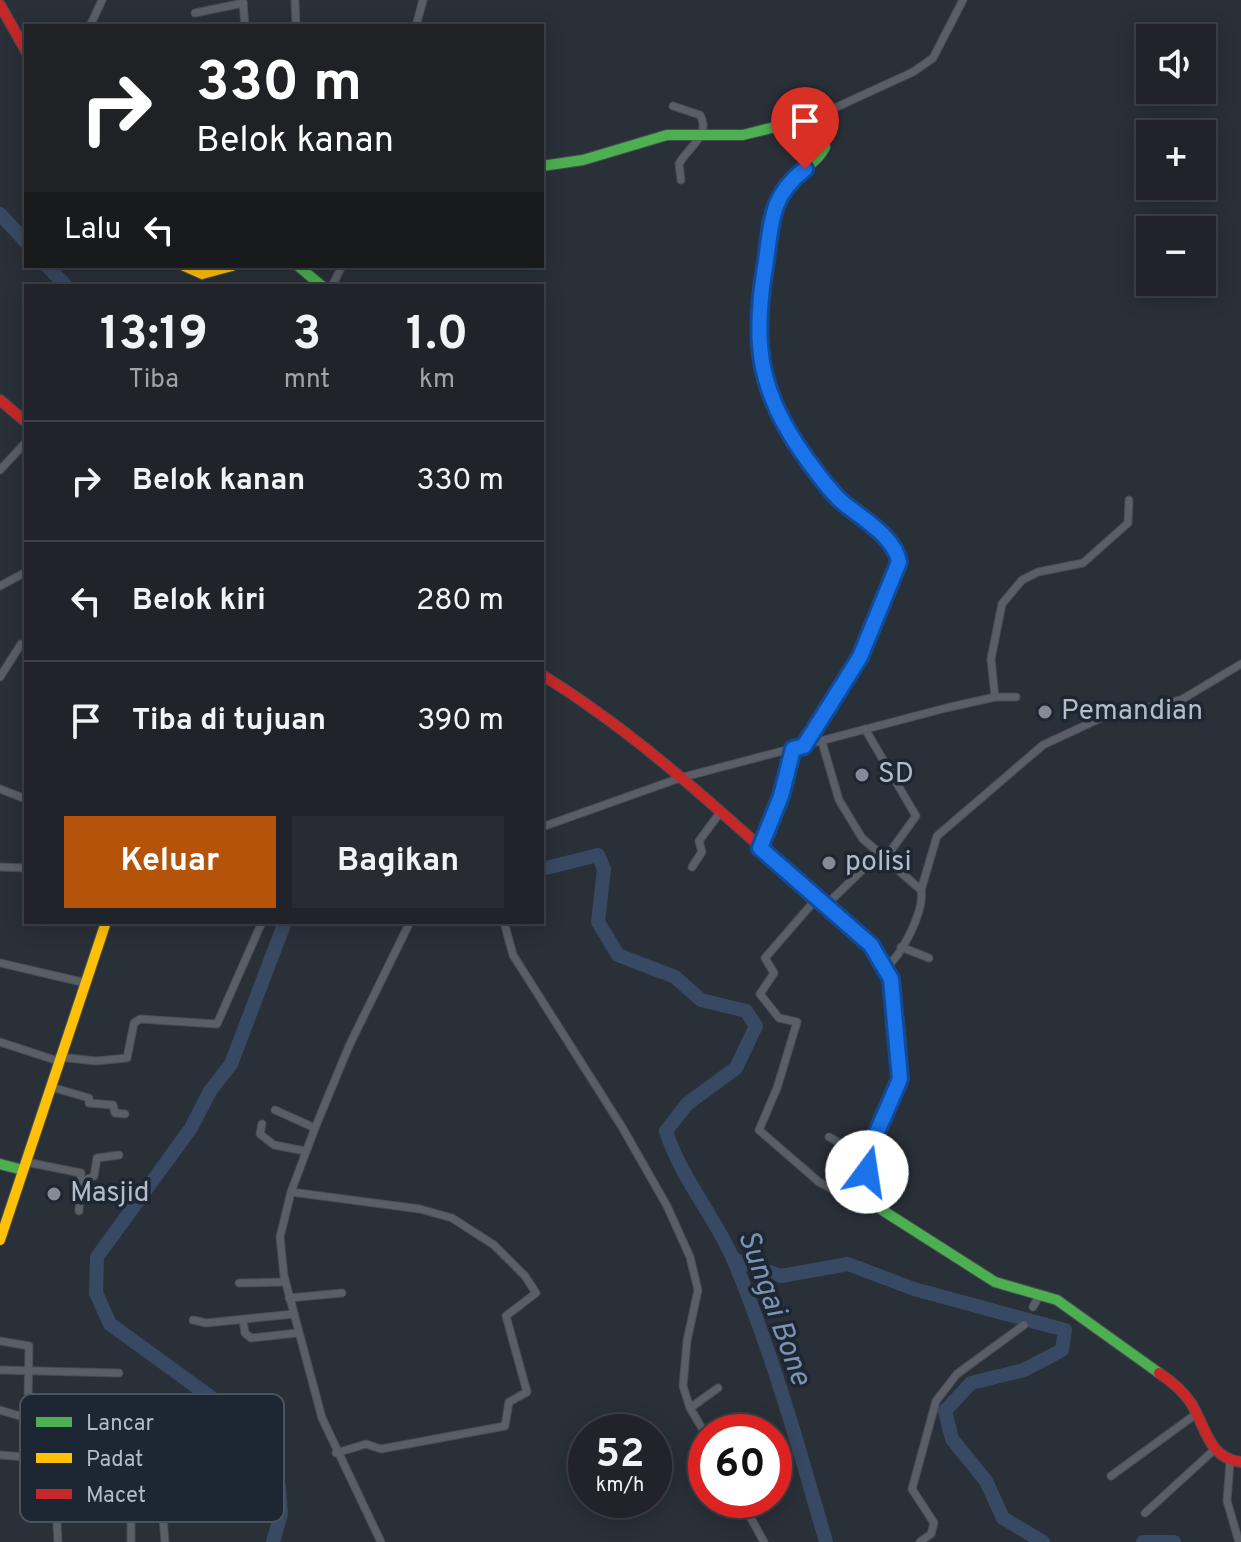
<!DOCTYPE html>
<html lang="id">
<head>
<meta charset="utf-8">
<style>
	body { margin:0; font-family:Overpass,sans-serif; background:#282c32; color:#f1f3f6; height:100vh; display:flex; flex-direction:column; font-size:30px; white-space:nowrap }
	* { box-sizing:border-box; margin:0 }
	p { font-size:26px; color:#a2a4a8 }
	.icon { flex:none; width:44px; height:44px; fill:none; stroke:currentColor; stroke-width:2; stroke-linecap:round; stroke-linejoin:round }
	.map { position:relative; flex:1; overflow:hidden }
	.panel { position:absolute; left:24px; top:284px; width:520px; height:640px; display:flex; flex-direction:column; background:#20242a; border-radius:0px; box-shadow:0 4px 20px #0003,0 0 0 2px #3d4147 }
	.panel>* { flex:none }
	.banner { position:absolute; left:24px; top:24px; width:520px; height:244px; border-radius:0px; box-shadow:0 4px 20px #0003,0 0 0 2px #3d4147; background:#202124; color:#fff; overflow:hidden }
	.fabs { position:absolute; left:1136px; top:24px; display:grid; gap:16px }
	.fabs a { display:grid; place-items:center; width:80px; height:80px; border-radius:0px; background:#20242a; box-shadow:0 4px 20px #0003,0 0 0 2px #3d4147; font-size:40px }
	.speed { position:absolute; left:568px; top:1414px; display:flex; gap:16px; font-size:40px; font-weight:700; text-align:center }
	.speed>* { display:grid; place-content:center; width:104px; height:104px; border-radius:50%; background:#20242a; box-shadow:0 4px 20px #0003,0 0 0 2px #3d4147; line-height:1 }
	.speed small { font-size:20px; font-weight:400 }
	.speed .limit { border:12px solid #d22; background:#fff; color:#111 }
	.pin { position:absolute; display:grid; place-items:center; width:68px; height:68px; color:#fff; margin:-82px -34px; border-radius:50% 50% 50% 0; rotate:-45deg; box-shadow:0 0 8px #0007 }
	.pin .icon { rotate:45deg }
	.me { position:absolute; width:88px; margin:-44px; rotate:14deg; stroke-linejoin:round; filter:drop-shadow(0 0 6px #0008) }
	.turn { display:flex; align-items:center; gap:28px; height:168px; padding:0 40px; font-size:36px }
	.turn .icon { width:104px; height:104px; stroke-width:2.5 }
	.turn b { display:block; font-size:56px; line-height:68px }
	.then { display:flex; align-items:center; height:76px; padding:0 40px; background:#0003; gap:16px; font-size:30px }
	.eta { display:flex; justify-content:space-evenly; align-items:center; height:136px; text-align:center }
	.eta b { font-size:48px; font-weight:700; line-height:56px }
	.action { display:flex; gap:16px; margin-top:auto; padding:16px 40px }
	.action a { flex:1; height:92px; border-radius:0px; background:#b45309; color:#fff; font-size:32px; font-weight:700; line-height:92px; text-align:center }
	.action a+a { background:#282c32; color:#f1f3f6 }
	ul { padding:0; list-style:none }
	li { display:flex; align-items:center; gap:24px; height:120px; padding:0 40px; border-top:2px solid #3d4147 }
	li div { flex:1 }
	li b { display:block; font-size:30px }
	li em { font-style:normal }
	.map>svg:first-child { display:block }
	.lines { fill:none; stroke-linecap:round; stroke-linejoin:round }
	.river { stroke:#384963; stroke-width:14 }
	.street-casing { stroke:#484c53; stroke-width:9 }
	.fast-casing { stroke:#484c53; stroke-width:12 }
	.slow-casing { stroke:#484c53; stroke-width:12 }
	.jam-casing { stroke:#484c53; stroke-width:12 }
	.street { stroke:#5a5e66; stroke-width:7 }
	.fast { stroke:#4caf50; stroke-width:10 }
	.slow { stroke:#ffc107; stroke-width:10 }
	.jam { stroke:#c62828; stroke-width:10 }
	.route-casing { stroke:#114b97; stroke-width:20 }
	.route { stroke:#1a73e8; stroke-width:14 }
	.poi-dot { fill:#848b96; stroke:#1d2633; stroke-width:3 }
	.labels { text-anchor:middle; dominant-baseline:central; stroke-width:7; stroke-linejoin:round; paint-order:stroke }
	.poi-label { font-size:28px; fill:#b4bcc9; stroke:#1d2633; text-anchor:start }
	.water-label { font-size:30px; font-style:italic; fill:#7c92b1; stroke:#1d2633 }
	.key { fill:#1d2633; stroke:#4a5360; stroke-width:2 }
	.key-label { font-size:22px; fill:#b4bcc9 }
</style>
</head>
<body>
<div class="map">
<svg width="1241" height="1542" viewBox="0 0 1241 1542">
	<rect width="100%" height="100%" fill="#2a3038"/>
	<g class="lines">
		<g class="river">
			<path d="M0,214l26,28"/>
			<path d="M47,266l19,20"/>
			<path d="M542,869l56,-14 6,14 -6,53 20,33 57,22 26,23 45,11 10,15 -20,42 -49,36 -21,27c15,48 49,85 68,130 38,91 65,187 92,281"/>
			<path d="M733,1259l48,17 67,-12 66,25 151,41 -3,20 -38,20 -53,13 -26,28 7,28 34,42 17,37 40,24"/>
			<path d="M273,1542l8,-28 -2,-27 -56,-81 -113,-82 -14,-31 1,-36 94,-129 19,-37 21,-27 54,-142"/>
			<path d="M1143,1542h31"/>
		</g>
		<defs>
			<g id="street">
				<path d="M295,1l1,25"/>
				<path d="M243,2l2,24"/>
				<path d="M195,13l48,-10"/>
				<path d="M90,26l12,-26"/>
				<path d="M416,26l7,-26"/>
				<path d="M673,106l27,9c12,20 -13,33 -21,49l2,16"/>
				<path d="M815,117l98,-45 20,-14 30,-58"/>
				<path d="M332,286l10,-20"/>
				<path d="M0,470l26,-28"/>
				<path d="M0,586l26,-14"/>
				<path d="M0,677l21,-33 5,2"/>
				<path d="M995,697l-4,-38 11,-55 20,-24 16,-8 45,-9 45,-40 1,-23"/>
				<path d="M865,729l51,87 -32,44"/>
				<path d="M822,742l17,58 23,38 59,52c4,20 -19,65 -35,77"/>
				<path d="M0,789l26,10"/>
				<path d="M542,827l138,-49 266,-70 49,-11h21"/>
				<path d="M760,848l21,-52 12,-47"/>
				<path d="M0,867l26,1"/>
				<path d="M692,867l10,-15 -3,-11 20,-27"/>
				<path d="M921,890l16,-54 106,-91 58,-27 80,-18 60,-36"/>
				<path d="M817,898l-52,60 9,15 -14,21 19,24 18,4 -20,66 -18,42 60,52 20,11 21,5 9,-6"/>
				<path d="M826,905l52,-50"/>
				<path d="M504,922l9,33 109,172 45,79 23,51 8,33 -11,51 -4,45 7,22 16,27"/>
				<path d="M901,947l28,11"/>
				<path d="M0,963l86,20"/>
				<path d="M0,1042l58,19"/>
				<path d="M59,1057l37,4 31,-3 7,-35 6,-4 77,5 45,-102"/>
				<path d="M51,1087l38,11v5l24,2 2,8 10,1"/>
				<path d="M275,1110l40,18"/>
				<path d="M262,1124l-2,10 14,11 31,6"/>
				<path d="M829,1137l39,21"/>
				<path d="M26,1162l55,11 -2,38"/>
				<path d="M81,1182l13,-6 3,-18 22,-3"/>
				<path d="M291,1192l129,17 32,9 42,27 31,31 11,17 -30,23 21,76 -18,10 -4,24 -124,23 -15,-5 -30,9"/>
				<path d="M239,1283l46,-1"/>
				<path d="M289,1298l53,-5"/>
				<path d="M1033,1307l7,-13"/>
				<path d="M193,1320l13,3 88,-9"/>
				<path d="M243,1320l2,13 6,5 46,-5"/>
				<path d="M0,1341l29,5 -1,54"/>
				<path d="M0,1370l119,3"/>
				<path d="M690,1408l28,-20"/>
				<path d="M0,1410l33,10 126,-5 12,3"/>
				<path d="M0,1455l25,2c22,29 19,32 58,27"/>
				<path d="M1230,1462l-3,39 12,41"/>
				<path d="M1111,1476l85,-62"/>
				<path d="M55,1487l3,55"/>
				<path d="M741,1500l23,42"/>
				<path d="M1145,1513l69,-63"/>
				<path d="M56,1514l102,-1 5,4 2,25"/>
				<path d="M131,1542v-31"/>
				<path d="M381,1542l-59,-124 -38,-142 -4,-39 11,-45 24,-64 34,-82 61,-124"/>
				<path d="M920,1542l11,-8 3,-11 -22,-34 24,-88 21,-27 67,-49"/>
			</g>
			<g id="fast">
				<path d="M542,166l41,-6 84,-25h76l72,-18 10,30c-10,21 -37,27 -47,48 -8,18 -10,40 -13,60 -13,83 -7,139 43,209"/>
				<path d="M298,266l24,20"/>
				<path d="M846,923c14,12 28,24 38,40 14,24 21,94 15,121 -11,49 -51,75 -17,126l113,72 62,18 102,73"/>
				<path d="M0,1164l23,6"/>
			</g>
			<g id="slow">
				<path d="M184,266l18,8 30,-8"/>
				<path d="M804,746l56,-89 39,-95 -16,-28 -46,-37 -29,-33"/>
				<path d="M0,1240l106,-318"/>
			</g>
			<g id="jam">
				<path d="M0,5l26,46"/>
				<path d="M0,400l26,22"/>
				<path d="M542,675c111,68 206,163 304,248"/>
				<path d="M1159,1373c12,8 24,18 32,30 15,24 17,55 50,59"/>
			</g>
		</defs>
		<use href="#street" class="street-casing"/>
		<use href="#fast" class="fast-casing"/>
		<use href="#slow" class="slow-casing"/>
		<use href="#jam" class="jam-casing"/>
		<use href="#street" class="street"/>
		<use href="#fast" class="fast"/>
		<use href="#slow" class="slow"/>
		<use href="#jam" class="jam"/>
	</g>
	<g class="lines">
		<defs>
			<path id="route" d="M805,169c-37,29 -33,55 -40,98 -13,78 -6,126 41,191 11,15 21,30 35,43 18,16 54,35 58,61l-39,95 -56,89 -11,3 -12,47 -21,52 111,97 20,34 9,100 -26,60 -7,33"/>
		</defs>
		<use href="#route" class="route-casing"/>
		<use href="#route" class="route"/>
	</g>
	<g class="poi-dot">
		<circle cx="1045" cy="712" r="8"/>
		<circle cx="862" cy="775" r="8"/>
		<circle cx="829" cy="863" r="8"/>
		<circle cx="54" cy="1194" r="8"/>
	</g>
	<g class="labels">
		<g class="poi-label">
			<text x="1061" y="712">Pemandian</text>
			<text x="878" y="775">SD</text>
			<text x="845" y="863">polisi</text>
			<text x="70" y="1194">Masjid</text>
		</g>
		<g class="water-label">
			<text transform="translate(773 1308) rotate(70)">Sungai Bone</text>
		</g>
	</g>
	<rect x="20" y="1394" width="264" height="128" rx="12" class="key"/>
	<rect x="36" y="1417" width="36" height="10" fill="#4caf50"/>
	<rect x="36" y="1453" width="36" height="10" fill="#ffc107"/>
	<rect x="36" y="1489" width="36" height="10" fill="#c62828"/>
	<g class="key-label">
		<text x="86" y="1430">Lancar</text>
		<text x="86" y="1466">Padat</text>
		<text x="86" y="1502">Macet</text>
	</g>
</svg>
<div class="fabs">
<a><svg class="icon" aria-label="sound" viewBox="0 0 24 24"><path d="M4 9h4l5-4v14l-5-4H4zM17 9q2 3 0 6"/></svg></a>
<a>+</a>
<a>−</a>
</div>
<div class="speed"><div>52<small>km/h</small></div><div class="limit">60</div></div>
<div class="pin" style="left:805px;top:169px;background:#d93025"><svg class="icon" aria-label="arrive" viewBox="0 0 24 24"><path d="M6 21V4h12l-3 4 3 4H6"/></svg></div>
<svg class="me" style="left:867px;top:1172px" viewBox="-20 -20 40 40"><circle r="19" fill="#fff"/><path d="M0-13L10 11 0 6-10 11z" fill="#1a73e8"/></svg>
<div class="banner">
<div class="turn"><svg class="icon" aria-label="right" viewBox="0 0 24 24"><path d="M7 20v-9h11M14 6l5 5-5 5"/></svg><div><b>330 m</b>Belok kanan</div></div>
<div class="then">Lalu<svg class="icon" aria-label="left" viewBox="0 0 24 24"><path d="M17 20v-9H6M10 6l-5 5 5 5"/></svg></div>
</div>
<section class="panel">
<div class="eta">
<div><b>13:19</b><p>Tiba</p></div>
<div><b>3</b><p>mnt</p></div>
<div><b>1.0</b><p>km</p></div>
</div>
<ul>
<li><svg class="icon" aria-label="right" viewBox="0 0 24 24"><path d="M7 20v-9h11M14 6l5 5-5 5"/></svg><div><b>Belok kanan</b></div><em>330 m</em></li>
<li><svg class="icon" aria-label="left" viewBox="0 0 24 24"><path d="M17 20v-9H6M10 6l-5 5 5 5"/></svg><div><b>Belok kiri</b></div><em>280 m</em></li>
<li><svg class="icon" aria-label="arrive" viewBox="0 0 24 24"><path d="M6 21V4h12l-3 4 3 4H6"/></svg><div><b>Tiba di tujuan</b></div><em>390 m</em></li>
</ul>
<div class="action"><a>Keluar</a><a>Bagikan</a></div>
</section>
</div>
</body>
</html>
